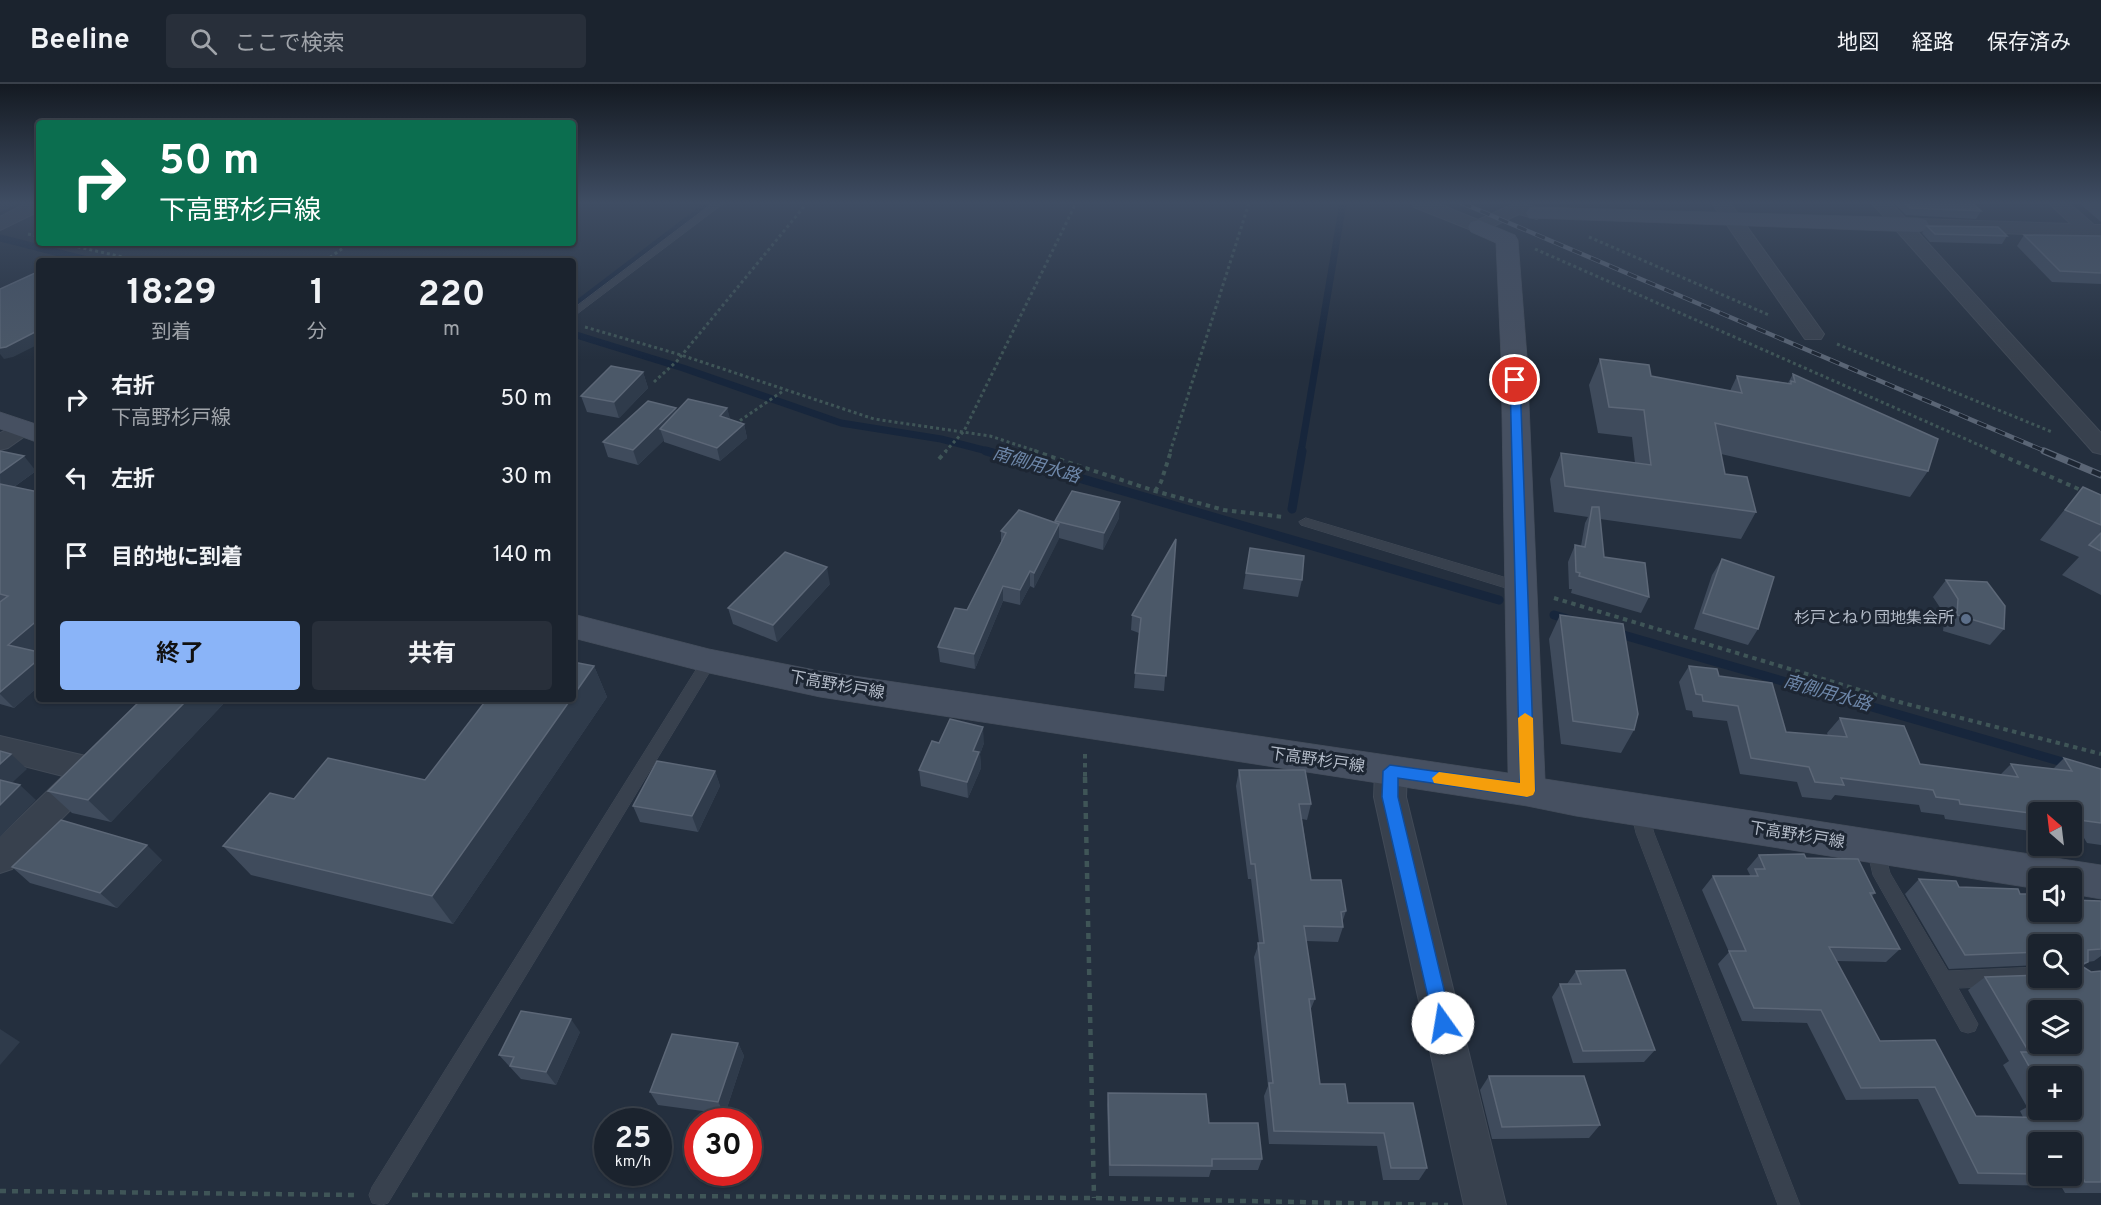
<!DOCTYPE html>
<html lang="ja">
<head>
<meta charset="utf-8">
<style>
	body { margin:0; font-family:Overpass,"Noto Sans JP",sans-serif; background:#282f3a; color:#f1f3f6; height:100vh; display:flex; flex-direction:column; font-size:22px; white-space:nowrap }
	* { box-sizing:border-box; margin:0 }
	p { font-size:20px; color:#a0a4aa }
	.icon { flex:none; width:33px; height:33px; fill:none; stroke:currentColor; stroke-width:2; stroke-linecap:round; stroke-linejoin:round }
	.map { position:relative; flex:1; overflow:hidden }
	.details { position:absolute; left:36px; top:174px; width:540px; height:444px; display:flex; flex-direction:column; background:#1b232e; border-radius:6px; box-shadow:0 2px 4px #0004,0 0 0 2px #39404a }
	.details>* { flex:none }
	.banner { position:absolute; left:36px; top:36px; width:540px; height:126px; border-radius:6px; box-shadow:0 2px 4px #0004,0 0 0 2px #39404a; background:#0b6e4f; color:#fff; overflow:hidden }
	.needle { width:39px; rotate:332deg }
	.fabs { position:absolute; left:2028px; top:718px; display:grid; gap:12px }
	.fabs a { display:grid; place-items:center; width:54px; height:54px; border-radius:6px; background:#1b232e; box-shadow:0 2px 4px #0004,0 0 0 2px #39404a; font-size:30px }
	.speed { position:absolute; left:594px; top:1024px; display:flex; gap:12px; font-size:30px; font-weight:700; text-align:center }
	.speed>* { display:grid; place-content:center; width:78px; height:78px; border-radius:50%; background:#1b232e; box-shadow:0 2px 4px #0004,0 0 0 2px #39404a; line-height:1 }
	.speed small { font-size:15px; font-weight:400 }
	.speed .limit { border:9px solid #d22; background:#fff; color:#111 }
	.pin { position:absolute; display:grid; place-items:center; width:51px; height:51px; color:#fff; margin:-26px; border:3px solid #fff; border-radius:50%; box-shadow:0 2px 6px #0007 }
	.me { position:absolute; width:66px; margin:-33px; rotate:347deg; stroke-linejoin:round; filter:drop-shadow(0 0 4px #0008) }
	.turn { display:flex; align-items:center; gap:21px; height:126px; padding:0 24px; font-size:27px }
	.turn .icon { width:78px; height:78px; stroke-width:2.5 }
	.turn b { display:block; font-size:42px; line-height:51px }
	.eta { display:flex; justify-content:space-evenly; align-items:center; height:102px; text-align:center }
	.eta b { font-size:36px; font-weight:700; line-height:42px }
	.action { display:flex; gap:12px; margin-top:auto; padding:12px 24px }
	.action a { flex:1; height:69px; border-radius:6px; background:#8ab4f8; color:#111; font-size:24px; font-weight:700; line-height:69px; text-align:center }
	.action a+a { background:#282f3a; color:#f1f3f6 }
	ul { padding:0; list-style:none }
	li { display:flex; align-items:center; gap:18px; height:78px; padding:0 24px }
	li div { flex:1 }
	li b { display:block; font-size:22px }
	li em { font-style:normal }
	header { display:flex; align-items:center; gap:36px; box-sizing:border-box; height:84px; padding:0 30px; background:#1b232e; border-bottom:2px solid #39404a }
	header strong { font-size:28px }
	nav { display:flex; gap:33px; margin-inline-start:auto; font-size:21px }
	.search { width:420px; height:54px; background:#282f3a; display:flex; align-items:center; gap:15px; box-sizing:border-box; padding:0 21px; border-radius:6px; color:#a0a4aa; font-size:22px }
	.map>svg:first-child { display:block }
	.lines { fill:none; stroke-linecap:round; stroke-linejoin:round }
	.stream-far1 { stroke:#17263c; stroke-width:7 }
	.stream { stroke:#17263c; stroke-width:9 }
	.lane-casing { stroke:#414a57; stroke-width:1 }
	.street-casing { stroke:#414a57; stroke-width:2 }
	.secondary-casing { stroke:#414a57; stroke-width:1 }
	.path-far2 { stroke:#3f5557; stroke-width:3; stroke-dasharray:3 3; stroke-linecap:butt }
	.path-far1 { stroke:#3f5557; stroke-width:4; stroke-dasharray:4.5 4.5; stroke-linecap:butt }
	.path { stroke:#3f5557; stroke-width:4.5; stroke-dasharray:6 6; stroke-linecap:butt }
	.lane { fill:#38414e; fill-rule:evenodd }
	.street { fill:#38414e; fill-rule:evenodd }
	.secondary { fill:#465061; fill-rule:evenodd }
	.rail-far1-casing { stroke:#5a6575; stroke-width:4.5 }
	.rail-casing { stroke:#5a6575; stroke-width:7 }
	.rail-far1 { stroke:#1d2633; stroke-width:3; stroke-dasharray:10; stroke-linecap:butt }
	.rail { stroke:#1d2633; stroke-width:4.5; stroke-dasharray:13; stroke-linecap:butt }
	.wall { fill:#3f4b5c; fill-rule:evenodd }
	.shaded-wall { fill:#2f3b4b }
	.building { fill:#4b5868; stroke:#5c6777; stroke-width:1.5; fill-rule:evenodd }
	.route { fill:#1a73e8; stroke:#114b97; stroke-width:1.5 }
	.slow { fill:#f59e0b }
	.service-dot { fill:#5c6f8a; stroke:#1d2633; stroke-width:2 }
	.labels { text-anchor:middle; dominant-baseline:central; stroke-width:6; stroke-linejoin:round; paint-order:stroke }
	.poi-label { font-size:16px; fill:#b4bcc9; stroke:#1d2633; text-anchor:end }
	.street-label { font-size:16px; fill:#b4bcc9; stroke:#1d2633 }
	.water-label { font-size:18px; font-style:italic; fill:#6d86a8; stroke:#1d2633 }
</style>
</head>
<body>
<header>
<strong>Beeline</strong>
<div class="search"><svg class="icon" aria-label="search" viewBox="0 0 24 24"><circle cx="10" cy="10" r="6"/><path d="M15 15l6 6"/></svg>ここで検索</div>
<nav><a>地図</a><a>経路</a><a>保存済み</a></nav>
</header>
<div class="map">
<svg width="2101" height="1121" viewBox="0 0 2101 1121">
	<rect width="100%" height="100%" fill="#242f3e"/>
	<g class="lines">
		<g class="stream-far1">
			<path d="M0,154l91,23"/>
			<path d="M573,223l137,-104"/>
			<path d="M573,250l110,34 158,55 100,16 50,13"/>
			<path d="M1301,368l42,-249"/>
		</g>
		<g class="stream">
			<path d="M986,367l513,149"/>
			<path d="M1292,425l10,-58"/>
			<path d="M1554,531l17,5"/>
			<path d="M1613,548l460,133"/>
		</g>
		<defs>
			<g id="lane">
				<path d="M713,119h11l-151,114v-8z"/>
				<path d="M1306,434l221,66 2,4 -7,5 -221,-68 -2,-3z"/>
				<path d="M709,571l8,6 -3,4 -326,538 -6,2 -10,-2 -3,-8 3,-8 332,-530z"/>
				<path d="M1640,720l6,2 8,27 146,372h-22l-142,-372 -5,-22 3,-5z"/>
				<path d="M1876,758l6,2 8,29 58,98 90,-4v11h9l-2,4 -7,3 -80,3 20,36 -3,7 -7,2 -7,-2 -88,-156 -6,-26 3,-5z"/>
			</g>
			<g id="street">
				<path d="M27,119h12v8l-39,19v-13z"/>
				<path d="M1411,119h25l42,17 38,-17 28,6 2,4 -9,6 -18,-5 -40,19 -65,-26z"/>
				<path d="M1712,119h18l94,131 -3,5h-16z"/>
				<path d="M1872,119h19l19,20 8,-4 153,5 -22,-21h20l25,22h7v15l-6,2 -11,-6 -168,-6 185,203v21l-8,-2z"/>
				<path d="M23,338l8,2 4,5 -27,19 -8,2v-17z"/>
				<path d="M0,652l90,21 11,4 5,9 -5,9 -89,90 -12,4v-36l63,-61 -63,-16z"/>
				<path d="M1391,674l11,4 5,9 -1,26 100,408h-42l-90,-408 1,-26 5,-9z"/>
			</g>
			<g id="secondary">
				<path d="M1537,123l381,11 8,2 3,5 -3,5 -8,2 -389,-14 -3,-5 3,-5z"/>
				<path d="M1479,136l36,15 3,5 9,117 18,422 556,86v34l-29,-5v-15h-34v10l-462,-73 -49,-10 -707,-109 -111,-24 -136,-35v-24l136,35 111,22 688,102 -7,-416 -5,-114 -25,-11 -3,-5 3,-5z"/>
				<path d="M0,328l39,13v18l-39,-14z"/>
			</g>
		</defs>
		<use href="#lane" class="lane-casing"/>
		<use href="#street" class="street-casing"/>
		<use href="#secondary" class="secondary-casing"/>
		<g class="path-far2">
			<path d="M28,150l11,3"/>
			<path d="M1589,153l180,78"/>
			<path d="M60,159l81,18"/>
			<path d="M1535,165l460,203"/>
			<path d="M325,177l25,-18"/>
			<path d="M585,243l96,28 193,64 116,17 49,16"/>
			<path d="M1837,260l215,88"/>
			<path d="M654,298l23,-21 130,-158"/>
			<path d="M735,340l48,-33"/>
			<path d="M945,368l19,-21 112,-228"/>
			<path d="M1170,368l79,-249"/>
		</g>
		<g class="path-far1">
			<path d="M1034,367l121,40 69,19 60,7"/>
			<path d="M1992,367l91,40"/>
			<path d="M939,375l7,-8"/>
			<path d="M1155,407l6,-9 10,-31"/>
			<path d="M1554,514l349,105 198,51"/>
			<path d="M1085,670v24"/>
		</g>
		<g class="path">
			<path d="M1085,693l9,421"/>
			<path d="M0,1107l356,4"/>
			<path d="M412,1111l682,3 354,7"/>
		</g>
		<use href="#lane" class="lane"/>
		<use href="#street" class="street"/>
		<use href="#secondary" class="secondary"/>
		<defs>
			<path id="rail-far1" d="M1462,119l585,249"/>
			<path id="rail" d="M2044,367l57,24"/>
		</defs>
		<use href="#rail-far1" class="rail-far1-casing"/>
		<use href="#rail" class="rail-casing"/>
		<use href="#rail-far1" class="rail-far1"/>
		<use href="#rail" class="rail"/>
	</g>
	<g class="wall">
		<path d="M1894,119h78l9,8 -5,8 -70,-4z"/>
		<path d="M2079,119h22v19z"/>
		<path d="M1927,142l80,10 -5,8 -72,-2 -8,-9z"/>
		<path d="M2024,151l77,1v48l-49,-2 -35,-36z"/>
		<path d="M1600,275l51,17 79,15 7,-15 51,7 5,-9 135,97 -18,26 -189,-43 4,20 31,38 -15,27 -141,-20 4,38 45,40 -8,16 -70,-20 1,-4h-3l-1,-27 7,-17 6,1 4,-23 3,-6 -34,-5 -4,-33 11,-26 74,10 -3,-26 -34,-4 -9,-48z"/>
		<path d="M643,288l5,16 -29,30 -32,-6 -6,-16z"/>
		<path d="M727,324l3,12 14,4 3,14 -27,23 -56,-19v-2l-26,25 -30,-8 -5,-15 74,-31z"/>
		<path d="M0,367l36,20 -22,16 19,164 6,1v34l-25,22 -14,-4z"/>
		<path d="M2083,403l18,8v100l-39,-20 17,-18 -39,-17z"/>
		<path d="M1119,434l-16,32 -44,-12 -25,50 -4,-2 -10,19 -17,-4 -28,68 -35,-7 -2,-15 29,-37 34,-68v-11l54,-8v-2z"/>
		<path d="M1176,455l-12,152 -30,-3 5,-55 -8,-3 1,-15z"/>
		<path d="M1250,464l52,32 -4,17 -55,-8z"/>
		<path d="M1722,475l36,70 -10,16 -54,-16 18,-54z"/>
		<path d="M1946,496l58,49 -14,16 -47,-14 2,-16 -12,-18z"/>
		<path d="M830,500l-53,58 -44,-18 -5,-16z"/>
		<path d="M1560,531l74,115 -13,23 -60,-9 -12,-105z"/>
		<path d="M594,582l13,31 -154,227 -202,-49 -28,-29 71,-47 131,-19z"/>
		<path d="M1689,582l30,10 67,56 42,4 -1,-3 13,-15 80,46 80,11 11,-11 42,5 11,-11 37,11v76l-14,-2 -3,-5 -12,-2v-23h-34v19l-93,-13 -1,-4 -23,-3 -2,-7 -84,-10 -4,5 -29,-3 -5,-15 -57,-8 -13,-53 -34,-4 -1,-6 -6,-1 -7,-28z"/>
		<path d="M142,615h86l-117,123 -39,-9 -24,-22z"/>
		<path d="M939,659h45l-4,11 1,14 -13,30 -47,-12 -2,-16z"/>
		<path d="M1239,686l72,34 -4,16 -5,-1 9,61 35,31 -4,12 1,4 -5,15 -32,-1 9,58 -5,12 10,73 28,19 79,65 -8,12h-36l-6,-34 -108,-2 -5,-48 4,-10 -14,-129 5,-14 -8,-64h-3l-12,-93z"/>
		<path d="M715,687l5,15 -22,46 -58,-10 -7,-16z"/>
		<path d="M1759,771l47,3 69,35 -3,3 28,53 -14,13 -50,-1 44,80 96,75 47,1 -3,-6 7,-4 -24,-42 6,-4 -41,-71 17,-13 87,1v-33h-34v23v-3l-89,4 -44,-75 14,-15 40,8 61,7 16,5 65,2v55l-7,5 -6,1 -6,5 9,5 10,-1v222h-36l-4,-7 -102,-2 -41,-85 -72,1 -39,-77 -65,-2 -24,-57 11,-12 -27,-62 11,-14h36l1,-1 -3,-6zM2038,993l34,33h-34zM2038,1059h34v33h-34z"/>
		<path d="M162,776l-45,48 -87,-25 -18,-16z"/>
		<path d="M1576,887l79,79 -11,12 -71,1 -21,-66 8,-13h7z"/>
		<path d="M580,948l-24,53 -35,-6 -22,-24z"/>
		<path d="M738,959l6,13 -19,58 -67,-9 -8,-13z"/>
		<path d="M1489,992l111,49 -11,13 -97,1 -12,-49z"/>
		<path d="M1108,1009l101,30 53,36 -4,11h-47l-2,7 -100,-1 -2,-71z"/>
	</g>
	<g class="shaded-wall">
		<path d="M0,119h21l-21,9z"/>
		<path d="M39,246v14l-26,13 -9,2 -4,-5v-6z"/>
		<path d="M643,288l5,16 -29,30 -5,-16z"/>
		<path d="M676,324l4,15 -20,6 4,11 -26,25 -5,-15z"/>
		<path d="M727,324l4,14 -11,-6z"/>
		<path d="M744,340l3,14 -27,23 -3,-13z"/>
		<path d="M24,372l12,15 -35,25 -1,-23z"/>
		<path d="M1120,418l-1,16 -16,32 1,-17z"/>
		<path d="M1059,440v15l-25,49v-15z"/>
		<path d="M827,483l3,17 -53,58 -4,-17z"/>
		<path d="M1030,487v15l-10,19v-15z"/>
		<path d="M1003,502v15l-28,68 -1,-15z"/>
		<path d="M39,535v27l-16,14 -15,-15z"/>
		<path d="M39,575v27l-25,22 -14,-14v-2z"/>
		<path d="M594,582l13,31 -154,227 -21,-28 139,-197h2v-3z"/>
		<path d="M188,615h40l-117,123 -23,-22z"/>
		<path d="M983,643l1,16 -4,11 1,14 -13,30 -1,-16 6,-31z"/>
		<path d="M11,670l16,15 -24,22 -3,-3v-24z"/>
		<path d="M715,687l5,15 -22,46 -6,-16z"/>
		<path d="M20,701l16,15 -36,37v-32z"/>
		<path d="M147,761l15,15 -45,48 -17,-15z"/>
		<path d="M571,935l9,13 -24,53 -10,-13z"/>
		<path d="M0,945l20,13 -20,23z"/>
		<path d="M738,959l6,13 -19,58 -7,-12z"/>
	</g>
	<g class="building">
		<path d="M1905,119h67l9,8 -71,-3z"/>
		<path d="M1927,142l71,1 9,9 -72,-2z"/>
		<path d="M2024,151l77,1v37l-41,-2z"/>
		<path d="M35,189l4,1v56l-33,17 -6,1v-59z"/>
		<path d="M1600,275l49,6 2,11 91,17 -5,-17 54,8v-3l4,1 -2,-8 145,65 -10,32 -213,-48 10,51 22,3 9,35 -191,-26 -4,-33 90,12 -7,-55 -35,-3z"/>
		<path d="M611,282l32,6 -29,30 -33,-6z"/>
		<path d="M688,315l39,9 -7,8 24,8 -27,24 -57,-19z"/>
		<path d="M648,317l28,7 -43,42 -30,-8z"/>
		<path d="M0,367l24,5 -24,17z"/>
		<path d="M0,400l39,8v127l-31,26 31,7v7l-39,33v-90l8,-6 -8,-2z"/>
		<path d="M2083,403l18,8v30l-36,-15z"/>
		<path d="M1072,407l48,11 -16,31 -49,-12z"/>
		<path d="M1592,423h7l5,50 41,6 4,34 -70,-21 1,-3 -4,-1 -1,-27 10,2z"/>
		<path d="M1019,426l40,14 -25,49 -4,-2 -10,19 -17,-4 -29,68 -36,-7 17,-39 12,2 39,-77 -5,-2z"/>
		<path d="M2101,449v18l-12,-6z"/>
		<path d="M1176,455l-10,137 -31,-3 6,-55 -9,-3z"/>
		<path d="M1250,464l54,8 -2,24 -56,-7z"/>
		<path d="M785,468l42,15 -54,58 -45,-17z"/>
		<path d="M1722,475l52,18 -16,52 -55,-16z"/>
		<path d="M1946,496l41,2 18,24 -1,23 -47,-14 1,-16z"/>
		<path d="M1560,531l63,9 15,90 -4,16 -61,-9z"/>
		<path d="M573,578l21,4 -21,30z"/>
		<path d="M1689,582l28,3 2,7 53,7 14,49 61,5 -7,-19 64,8 16,38 98,13 -7,-13 61,7 -8,-13 37,11v54l-29,-4v-6h-34v1l-78,-10 -1,-4 -23,-3 -3,-7 -92,-12 3,7 -29,-3 -6,-15 -58,-9 -13,-52 -35,-5 -1,-6 -6,-1z"/>
		<path d="M142,615h46l-100,101 -40,-9z"/>
		<path d="M487,615h84l-139,197 -209,-50 47,-53 24,6 34,-41 97,22z"/>
		<path d="M950,635l33,8 -10,24 6,1 -12,30 -48,-12 13,-29 7,2z"/>
		<path d="M0,667l11,3 -11,10z"/>
		<path d="M657,677l58,10 -23,45 -59,-10z"/>
		<path d="M1239,686h66l6,34h-12l12,76h30l5,31 -5,1 2,15 -39,-1 11,73h-6l11,85h25l3,19h65l14,65h-36l-7,-35 -110,-2 -5,-48h4l-15,-140h6l-9,-79h-4z"/>
		<path d="M0,696l20,5 -20,20z"/>
		<path d="M61,736l86,25 -47,48 -88,-26z"/>
		<path d="M1804,770l2,4 52,1 17,34h-5l30,56 -71,-2 51,94 55,-1 41,76 73,2 -4,-8h27v-33h-34v5l-17,-30h8l-44,-75 53,-2v3h34v-33h-34v7l-73,3 -46,-76 37,2 3,6 59,2 2,5h13l3,5h2v13h34v-12l29,1v48l-13,1v12l-8,3 11,7 10,-1v211h-16l-4,-7h-9v-32h-34v31l-60,-1 -43,-86 -74,1 -40,-78 -67,-2 -25,-57h17l-33,-75h45l-3,-7h10l-6,-14zM2038,927h34v33h-34z"/>
		<path d="M1625,886l30,80 -72,1 -23,-67h21l-5,-13z"/>
		<path d="M521,927l50,8 -25,53 -36,-6 4,-9 -15,-2z"/>
		<path d="M672,950l66,9 -20,59 -68,-10z"/>
		<path d="M1489,992h95l16,49 -98,2z"/>
		<path d="M1108,1009l98,1 3,29h49l4,36h-50v7l-102,-1z"/>
	</g>
	<linearGradient id="sky" x2="0" y2="1"><stop stop-color="#141a22"/><stop offset="0.43" stop-color="#3f4d63"/><stop offset="1" stop-color="#3f4d63" stop-opacity="0"/></linearGradient>
	<rect width="2101" height="276" fill="url(#sky)"/>
	<path class="route" d="M1515,293l5,3 15,411 -8,6 -129,-19v19l54,226 -3,6 -6,3 -6,-3 -3,-6 -52,-226 1,-26 7,-6 130,18 -10,-403z"/>
	<path class="slow" d="M1525,629l8,5 2,73 -2,4 -6,2 -93,-14 -2,-5 7,-6 81,11 -2,-65z"/>
	<circle class="service-dot" cx="1966" cy="535" r="6"/>
	<g class="labels">
		<g class="poi-label">
			<text x="1954" y="535">杉戸とねり団地集会所</text>
		</g>
		<g class="street-label">
			<text transform="translate(837 602) rotate(10)">下高野杉戸線</text>
			<text transform="translate(1317 677) rotate(8)">下高野杉戸線</text>
			<text transform="translate(1797 752) rotate(9)">下高野杉戸線</text>
		</g>
		<g class="water-label">
			<text transform="translate(1036 382) rotate(16)">南側用水路</text>
			<text transform="translate(1827 610) rotate(16)">南側用水路</text>
		</g>
	</g>
</svg>
<div class="fabs">
<a><svg class="needle" viewBox="-14 -14 28 28"><path d="M0-13l5 13h-10z" fill="#e53935"/><path d="M0 13l5-13h-10z" fill="#a0a4aa"/></svg></a>
<a><svg class="icon" aria-label="sound" viewBox="0 0 24 24"><path d="M4 9h4l5-4v14l-5-4H4zM17 9q2 3 0 6"/></svg></a>
<a><svg class="icon" aria-label="search" viewBox="0 0 24 24"><circle cx="10" cy="10" r="6"/><path d="M15 15l6 6"/></svg></a>
<a><svg class="icon" aria-label="layers" viewBox="0 0 24 24"><path d="M12 4l9 5-9 5-9-5zM3 14l9 5 9-5"/></svg></a>
<a>+</a>
<a>−</a>
</div>
<div class="speed"><div>25<small>km/h</small></div><div class="limit">30</div></div>
<div class="pin" style="left:1515px;top:296px;background:#d93025"><svg class="icon" aria-label="arrive" viewBox="0 0 24 24"><path d="M6 21V4h12l-3 4 3 4H6"/></svg></div>
<svg class="me" style="left:1443px;top:939px" viewBox="-20 -20 40 40"><circle r="19" fill="#fff"/><path d="M0-13L10 11 0 6-10 11z" fill="#1a73e8"/></svg>
<div class="banner">
<div class="turn"><svg class="icon" aria-label="right" viewBox="0 0 24 24"><path d="M7 20v-9h11M14 6l5 5-5 5"/></svg><div><b>50 m</b>下高野杉戸線</div></div>
</div>
<section class="details">
<div class="eta">
<div><b>18:29</b><p>到着</p></div>
<div><b>1</b><p>分</p></div>
<div><b>220</b><p>m</p></div>
</div>
<ul>
<li><svg class="icon" aria-label="right" viewBox="0 0 24 24"><path d="M7 20v-9h11M14 6l5 5-5 5"/></svg><div><b>右折</b><p>下高野杉戸線</p></div><em>50 m</em></li>
<li><svg class="icon" aria-label="left" viewBox="0 0 24 24"><path d="M17 20v-9H6M10 6l-5 5 5 5"/></svg><div><b>左折</b></div><em>30 m</em></li>
<li><svg class="icon" aria-label="arrive" viewBox="0 0 24 24"><path d="M6 21V4h12l-3 4 3 4H6"/></svg><div><b>目的地に到着</b></div><em>140 m</em></li>
</ul>
<div class="action"><a>終了</a><a>共有</a></div>
</section>
</div>
</body>
</html>
